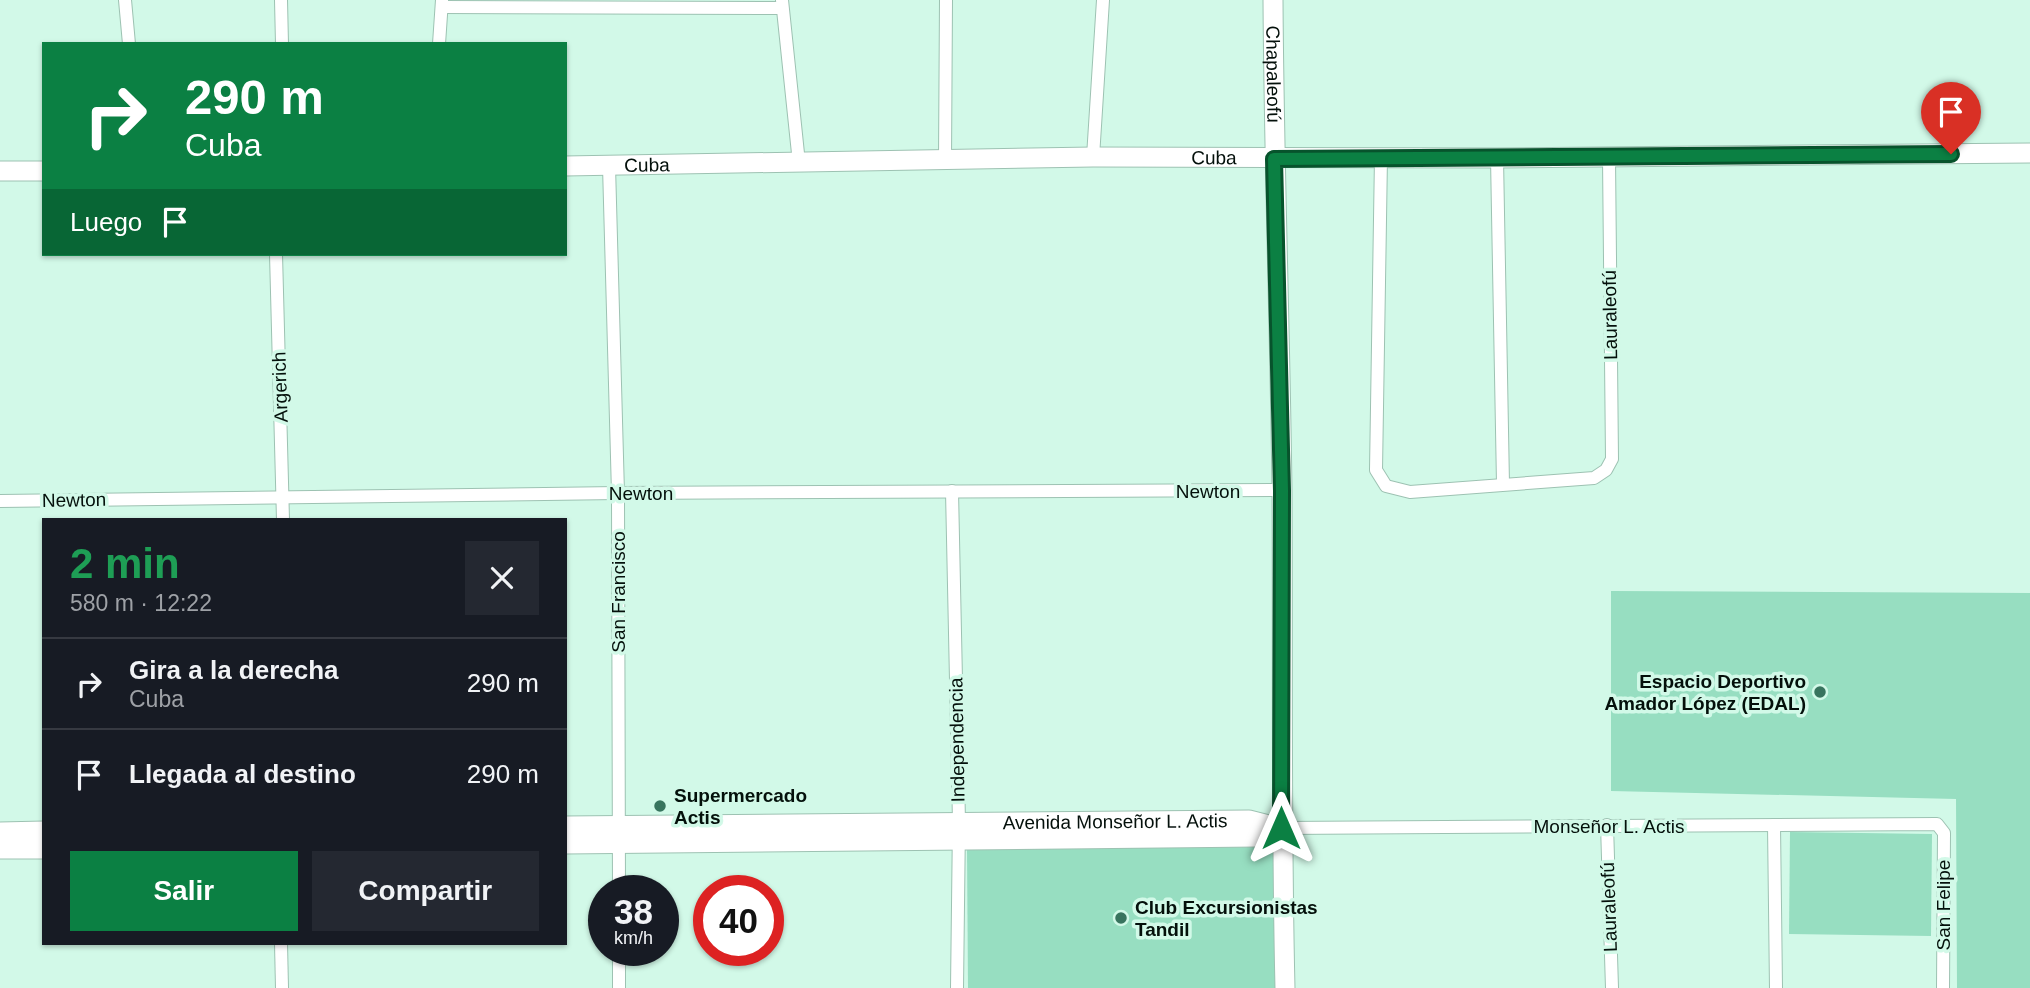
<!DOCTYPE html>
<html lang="es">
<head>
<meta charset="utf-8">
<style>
	body { margin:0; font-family:Arial,sans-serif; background:#242831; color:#f1f3f6; height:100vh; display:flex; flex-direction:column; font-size:26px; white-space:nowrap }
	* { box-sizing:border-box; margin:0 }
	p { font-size:23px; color:#9ea1a6 }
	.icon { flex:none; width:38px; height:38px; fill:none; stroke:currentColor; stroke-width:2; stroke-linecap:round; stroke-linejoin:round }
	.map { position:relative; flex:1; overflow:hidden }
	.drawer { position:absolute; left:42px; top:518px; width:525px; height:427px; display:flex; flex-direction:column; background:#171b24; border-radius:0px; box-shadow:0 2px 5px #0004 }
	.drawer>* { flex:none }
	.top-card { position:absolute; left:42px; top:42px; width:525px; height:214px; border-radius:0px; box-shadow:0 2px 5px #0004; background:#0b8043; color:#fff; overflow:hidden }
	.speed { position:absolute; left:588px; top:875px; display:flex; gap:14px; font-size:35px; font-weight:700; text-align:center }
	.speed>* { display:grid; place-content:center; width:91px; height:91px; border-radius:50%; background:#171b24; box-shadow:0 2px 5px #0004; line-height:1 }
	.speed small { font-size:18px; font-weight:400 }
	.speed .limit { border:10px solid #d22; background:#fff; color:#111 }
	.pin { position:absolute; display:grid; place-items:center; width:60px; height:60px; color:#fff; margin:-72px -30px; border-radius:50% 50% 50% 0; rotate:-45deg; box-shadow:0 0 7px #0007 }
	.pin .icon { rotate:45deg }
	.me { position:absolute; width:77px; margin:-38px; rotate:0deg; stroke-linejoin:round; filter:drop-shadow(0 0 5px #0008) }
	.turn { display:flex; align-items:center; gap:24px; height:147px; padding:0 28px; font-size:32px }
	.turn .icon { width:91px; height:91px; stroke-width:2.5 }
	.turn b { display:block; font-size:49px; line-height:60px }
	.then { display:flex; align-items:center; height:66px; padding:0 28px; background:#0003; gap:14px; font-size:26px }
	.round { display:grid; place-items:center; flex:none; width:74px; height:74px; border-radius:0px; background:#242831 }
	.headline { display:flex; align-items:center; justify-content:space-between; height:119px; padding:0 28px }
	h1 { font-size:42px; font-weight:800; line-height:52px; color:#1e9e55 }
	.cta { display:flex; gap:14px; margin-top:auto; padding:14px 28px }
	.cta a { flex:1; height:80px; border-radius:0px; background:#0b8043; color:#fff; font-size:28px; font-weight:800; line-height:80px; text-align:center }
	.cta a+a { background:#242831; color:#f1f3f6 }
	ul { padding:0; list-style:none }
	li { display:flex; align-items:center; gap:21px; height:91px; padding:0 28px; border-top:2px solid #363941 }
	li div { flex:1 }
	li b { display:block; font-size:26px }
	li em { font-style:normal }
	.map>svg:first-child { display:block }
	.green { fill:#97dec1 }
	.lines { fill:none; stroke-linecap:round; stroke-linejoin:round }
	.street-casing { stroke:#9dc2b2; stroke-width:14 }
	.secondary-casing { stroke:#9dc2b2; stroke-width:21 }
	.street { stroke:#fff; stroke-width:12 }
	.secondary { stroke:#fff; stroke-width:19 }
	.route-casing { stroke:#07532c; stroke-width:18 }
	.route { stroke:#0b8043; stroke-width:12 }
	.poi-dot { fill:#38745e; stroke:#d2f9e8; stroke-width:2.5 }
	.labels { text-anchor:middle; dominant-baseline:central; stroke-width:7; stroke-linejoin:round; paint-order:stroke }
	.street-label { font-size:19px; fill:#04100b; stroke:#d2f9e8 }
	.poi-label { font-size:19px; font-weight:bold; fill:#04100b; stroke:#d2f9e8; text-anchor:start }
</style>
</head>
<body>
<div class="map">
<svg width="2030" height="988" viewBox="0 0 2030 988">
	<rect width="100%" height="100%" fill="#d2f9e8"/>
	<g class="green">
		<path d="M1611,591l419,2v395h-73l-1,-189 -345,-8z"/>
		<path d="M1790,832l142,2 -1,102 -142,-2z"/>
		<path d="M1274,847l1,141h-307l-1,-139z"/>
	</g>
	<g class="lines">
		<defs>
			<g id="street">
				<path d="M125,0l4,44"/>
				<path d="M281,0l1,44"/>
				<path d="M782,0l17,163"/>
				<path d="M442,7l340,1"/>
				<path d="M439,44l3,-44"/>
				<path d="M1093,157l10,-157"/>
				<path d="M1381,157l-5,313 10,16 24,6 184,-14 12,-8 6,-11 -3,-301"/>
				<path d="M1497,158l6,326"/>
				<path d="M945,160l1,-160"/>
				<path d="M609,166l9,327 1,398"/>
				<path d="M276,254l7,266"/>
				<path d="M952,491l7,331 -2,166"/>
				<path d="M0,501l618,-8 664,-3"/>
				<path d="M1607,825l5,163"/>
				<path d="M1774,825l2,163"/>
				<path d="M1281,828l656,-4 7,9 -1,155"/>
				<path d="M281,943l1,45"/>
				<path d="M619,950v38"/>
			</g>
			<g id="secondary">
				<path id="s1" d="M1273,0c1,164 7,328 9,491 1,166 -1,331 3,497"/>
				<path id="s2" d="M565,166l528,-9 404,1 533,-5"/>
				<path d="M0,171h44"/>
				<path id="s3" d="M565,826l684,-6 32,8"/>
				<path d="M0,832l44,-1"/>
				<path d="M565,844l693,-7 23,-9"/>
				<path d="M0,849h44"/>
			</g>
		</defs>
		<use href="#street" class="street-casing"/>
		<use href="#secondary" class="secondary-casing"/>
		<use href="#street" class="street"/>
		<use href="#secondary" class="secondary"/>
	</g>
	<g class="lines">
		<defs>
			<path id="route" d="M1281,828l1,-337 -8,-332 677,-5"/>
		</defs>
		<use href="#route" class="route-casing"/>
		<use href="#route" class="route"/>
	</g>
	<g class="poi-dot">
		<circle cx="1820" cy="692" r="7"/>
		<circle cx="660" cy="806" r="7"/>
		<circle cx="1121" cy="918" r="7"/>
	</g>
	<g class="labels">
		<g class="street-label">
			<text stroke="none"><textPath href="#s1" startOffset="74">Chapaleofú</textPath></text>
			<text stroke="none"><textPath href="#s2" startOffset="649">Cuba</textPath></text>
			<text stroke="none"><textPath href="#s2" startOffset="82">Cuba</textPath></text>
			<text transform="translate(1610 315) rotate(-91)">Lauraleofú</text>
			<text transform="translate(280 387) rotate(-92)">Argerich</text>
			<text x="1208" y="491">Newton</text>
			<text x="641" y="493">Newton</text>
			<text transform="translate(74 500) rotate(-1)">Newton</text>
			<text transform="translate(618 592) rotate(-90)">San Francisco</text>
			<text transform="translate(957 740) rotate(-91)">Independencia</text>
			<text stroke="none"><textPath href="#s3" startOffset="550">Avenida Monseñor L. Actis</textPath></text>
			<text x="1609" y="826">Monseñor L. Actis</text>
			<text transform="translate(1943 905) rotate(-90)">San Felipe</text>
			<text transform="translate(1609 907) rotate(-92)">Lauraleofú</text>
		</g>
		<g class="poi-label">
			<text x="1806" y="681" text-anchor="end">Espacio Deportivo<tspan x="1806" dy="22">Amador López (EDAL)</tspan></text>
			<text x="674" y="795">Supermercado<tspan x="674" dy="22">Actis</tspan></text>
			<text x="1135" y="907">Club Excursionistas<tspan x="1135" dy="22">Tandil</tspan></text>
		</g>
	</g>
</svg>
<div class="speed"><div>38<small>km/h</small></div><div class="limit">40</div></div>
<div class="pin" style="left:1951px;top:154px;background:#d93025"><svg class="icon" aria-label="arrive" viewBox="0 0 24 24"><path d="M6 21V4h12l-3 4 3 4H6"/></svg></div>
<svg class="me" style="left:1281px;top:828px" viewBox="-20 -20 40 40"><path d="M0-17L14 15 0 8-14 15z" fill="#0b8043" stroke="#fff" stroke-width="4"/></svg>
<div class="top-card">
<div class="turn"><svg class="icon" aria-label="right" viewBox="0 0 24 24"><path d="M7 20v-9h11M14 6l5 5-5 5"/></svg><div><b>290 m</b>Cuba</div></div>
<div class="then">Luego<svg class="icon" aria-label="arrive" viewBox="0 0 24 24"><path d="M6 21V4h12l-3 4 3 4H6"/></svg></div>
</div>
<section class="drawer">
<div class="headline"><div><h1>2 min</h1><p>580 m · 12:22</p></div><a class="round"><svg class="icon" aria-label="close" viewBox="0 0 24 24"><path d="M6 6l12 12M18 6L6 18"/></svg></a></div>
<ul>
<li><svg class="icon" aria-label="right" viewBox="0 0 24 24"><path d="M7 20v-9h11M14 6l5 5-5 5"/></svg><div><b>Gira a la derecha</b><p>Cuba</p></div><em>290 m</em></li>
<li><svg class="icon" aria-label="arrive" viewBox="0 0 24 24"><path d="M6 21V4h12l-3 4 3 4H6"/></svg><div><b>Llegada al destino</b></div><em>290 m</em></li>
</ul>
<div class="cta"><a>Salir</a><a>Compartir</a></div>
</section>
</div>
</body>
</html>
